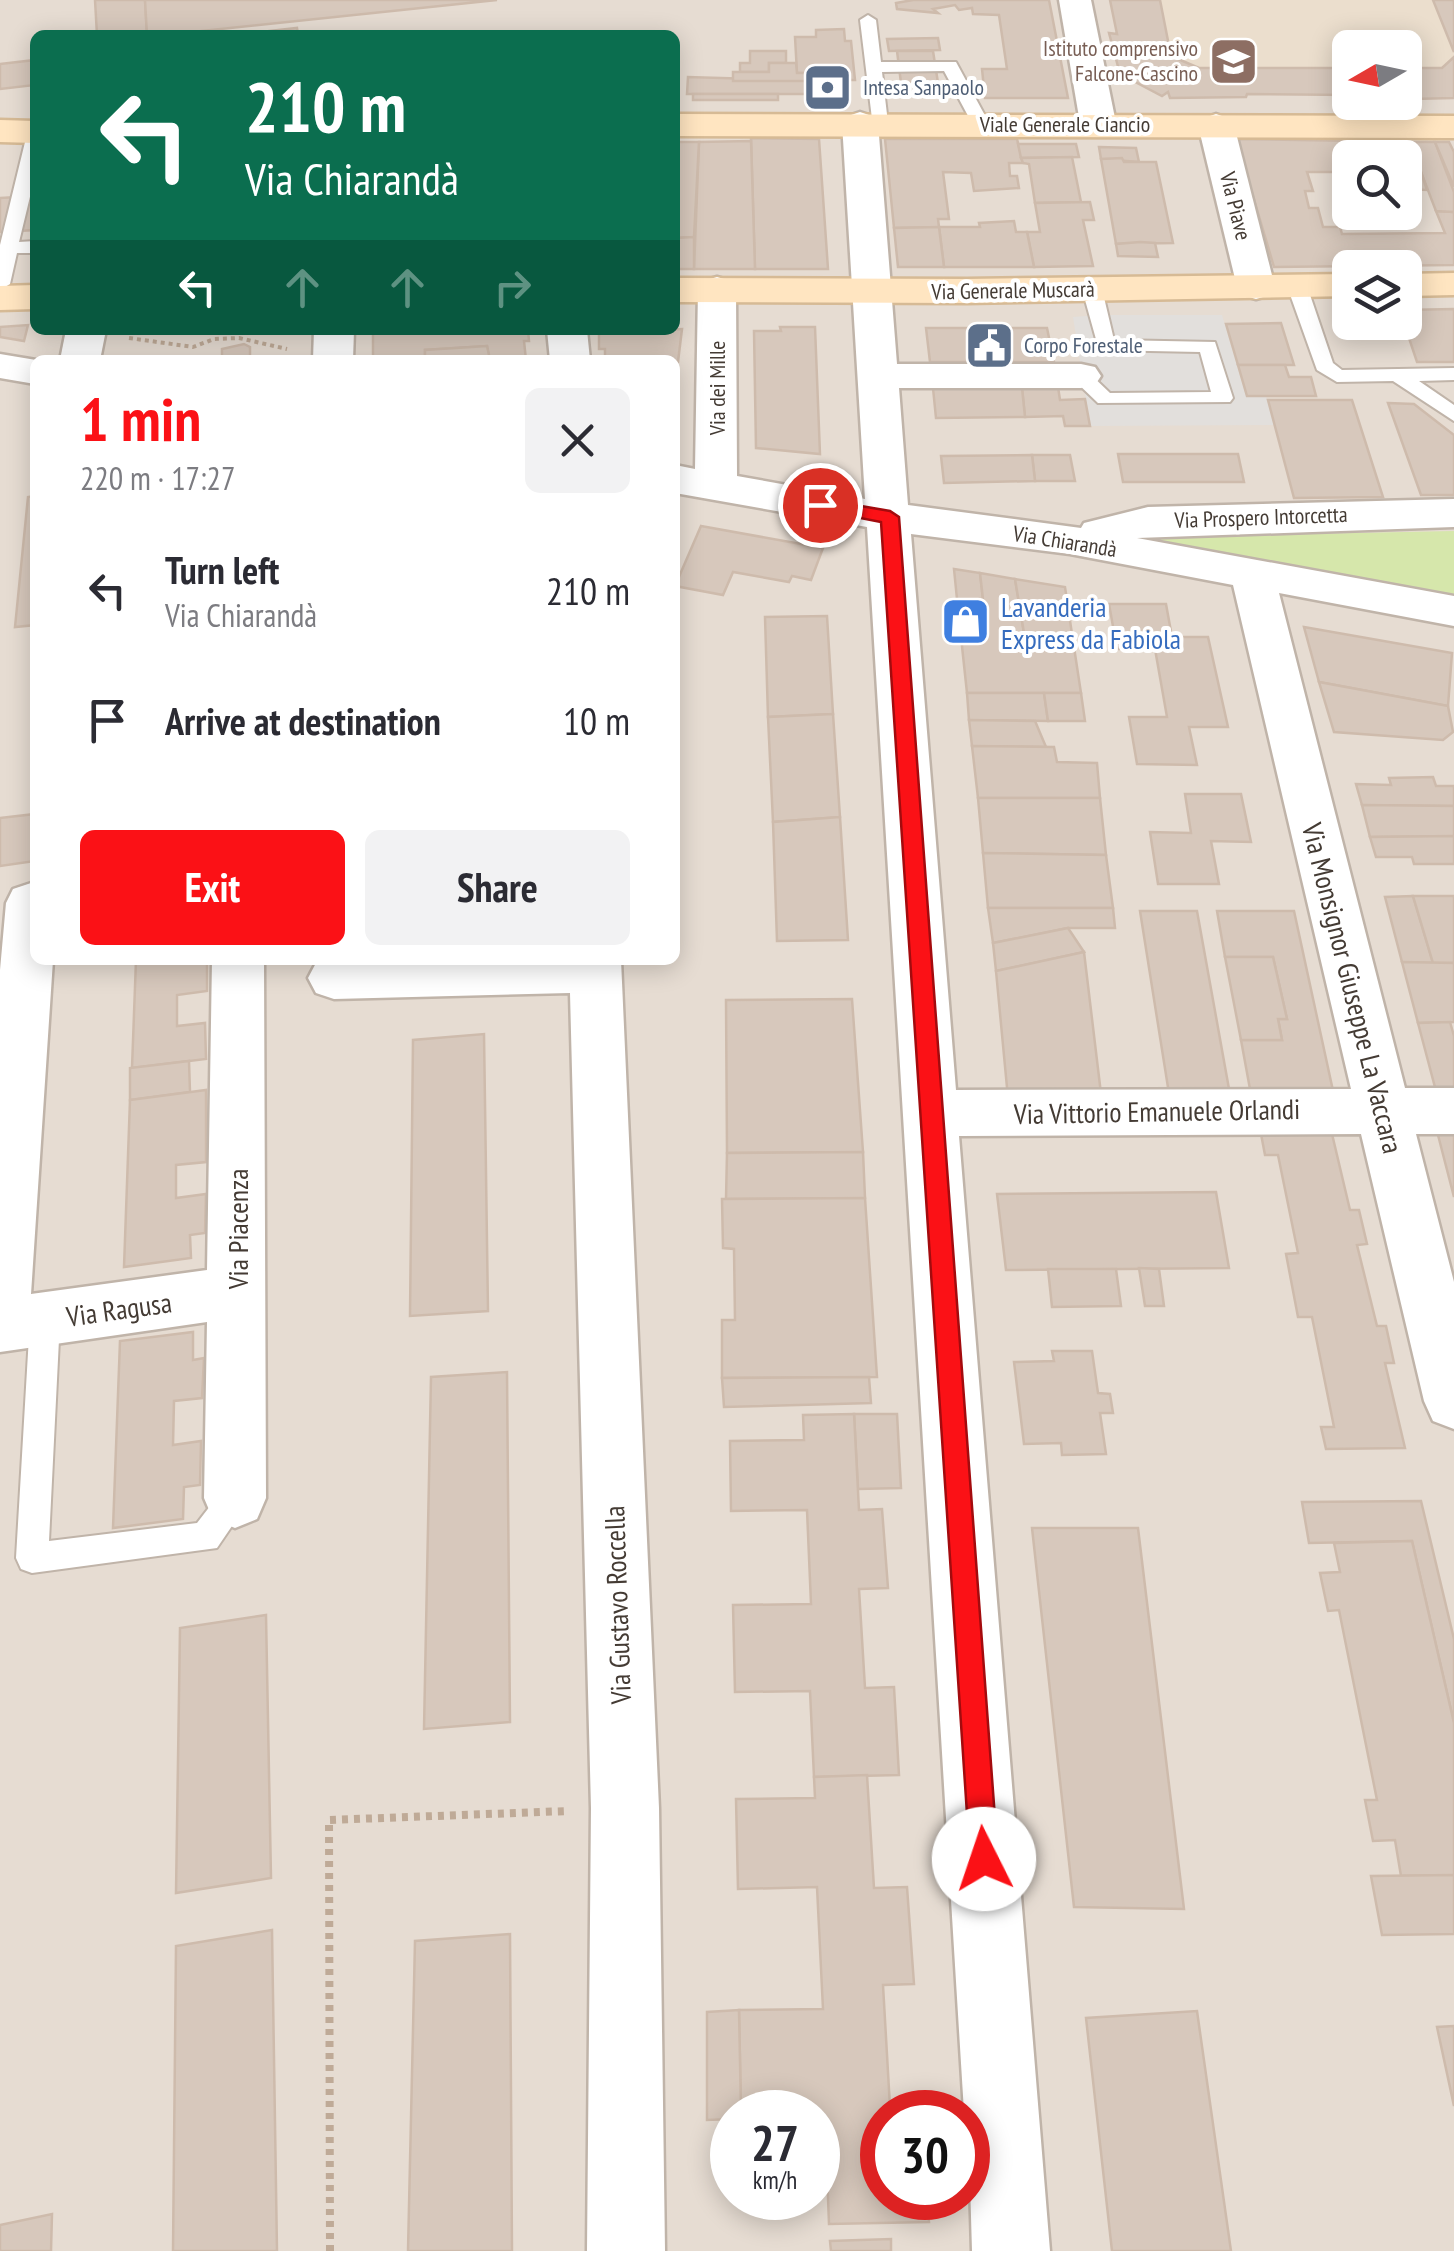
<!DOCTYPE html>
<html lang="en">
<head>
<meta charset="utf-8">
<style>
	body { margin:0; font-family:"PT Sans Narrow",sans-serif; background:#f2f2f3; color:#2b2b33; height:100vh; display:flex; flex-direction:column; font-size:38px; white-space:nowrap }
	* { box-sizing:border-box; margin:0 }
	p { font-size:32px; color:#7c7c81 }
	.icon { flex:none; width:55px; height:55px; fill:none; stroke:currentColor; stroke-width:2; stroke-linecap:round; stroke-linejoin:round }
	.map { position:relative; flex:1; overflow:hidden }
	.sheet { position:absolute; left:30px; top:355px; width:650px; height:610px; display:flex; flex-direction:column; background:#fff; border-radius:15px; box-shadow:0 5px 25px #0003 }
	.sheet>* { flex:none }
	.hud { position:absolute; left:30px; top:30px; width:650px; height:305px; border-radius:15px; box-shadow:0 5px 25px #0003; background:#0b6e4f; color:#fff; overflow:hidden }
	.needle { width:65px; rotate:261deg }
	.controls { position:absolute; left:1332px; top:30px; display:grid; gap:20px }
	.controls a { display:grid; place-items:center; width:90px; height:90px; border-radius:15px; background:#fff; box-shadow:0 5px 25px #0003; font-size:50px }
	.speed { position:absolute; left:710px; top:2090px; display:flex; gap:20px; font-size:50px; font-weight:700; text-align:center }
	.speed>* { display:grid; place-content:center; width:130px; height:130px; border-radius:50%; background:#fff; box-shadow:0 5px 25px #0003; line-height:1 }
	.speed small { font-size:25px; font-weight:400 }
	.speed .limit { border:15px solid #d22; background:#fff; color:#111 }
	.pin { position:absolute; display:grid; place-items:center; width:85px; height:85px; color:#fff; margin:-42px; border:5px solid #fff; border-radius:50%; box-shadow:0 2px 10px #0007 }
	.me { position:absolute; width:110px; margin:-55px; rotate:356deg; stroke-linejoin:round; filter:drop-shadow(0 0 8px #0008) }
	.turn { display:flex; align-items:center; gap:35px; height:210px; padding:0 50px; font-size:45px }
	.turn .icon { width:130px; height:130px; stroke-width:2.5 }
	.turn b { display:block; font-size:70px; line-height:85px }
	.lanes { display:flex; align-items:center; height:95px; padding:0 50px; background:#0003; justify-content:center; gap:50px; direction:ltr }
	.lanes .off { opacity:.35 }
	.round { display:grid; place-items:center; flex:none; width:105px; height:105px; border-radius:15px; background:#f2f2f3 }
	.head { display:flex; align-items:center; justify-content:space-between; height:170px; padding:0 50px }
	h1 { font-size:60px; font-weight:800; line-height:75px; color:#fb1116 }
	.cta { display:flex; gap:20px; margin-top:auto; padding:20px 50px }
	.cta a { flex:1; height:115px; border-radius:15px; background:#fb1116; color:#fff; font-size:40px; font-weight:800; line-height:115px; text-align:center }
	.cta a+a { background:#f2f2f3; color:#2b2b33 }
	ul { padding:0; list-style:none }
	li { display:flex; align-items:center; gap:30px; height:130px; padding:0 50px }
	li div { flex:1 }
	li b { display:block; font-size:38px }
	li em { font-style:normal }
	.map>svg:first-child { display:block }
	.residential { fill:#e6dcd2; fill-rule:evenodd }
	.education { fill:#ebdecd }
	.green { fill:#d6e7ab }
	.parking { fill:#e2dfdc }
	.building { fill:#d7c8bc; stroke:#cebbac; stroke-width:2.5 }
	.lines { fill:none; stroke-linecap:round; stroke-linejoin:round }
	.lane-casing { stroke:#c0b4a9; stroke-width:4 }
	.street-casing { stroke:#c0b4a9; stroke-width:5 }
	.secondary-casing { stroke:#d6ba95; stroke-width:5 }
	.path-far1 { stroke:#bfaa97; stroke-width:4; stroke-dasharray:4 4; stroke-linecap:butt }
	.path { stroke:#bfaa97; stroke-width:8; stroke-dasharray:6 6; stroke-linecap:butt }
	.lane { fill:#fff; fill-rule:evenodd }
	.street { fill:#fff; fill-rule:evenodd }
	.secondary { fill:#ffe5c1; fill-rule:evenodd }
	.route { fill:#fb1116; stroke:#a30b0e; stroke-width:2.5 }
	.labels { text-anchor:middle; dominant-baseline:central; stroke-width:8; stroke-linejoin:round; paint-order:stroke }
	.far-education-label { font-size:22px; fill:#785e54; stroke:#fff; text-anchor:end }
	.far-service-label { font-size:22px; fill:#4e5e75; stroke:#fff; text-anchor:start }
	.far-street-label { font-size:22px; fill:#443b34; stroke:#fff }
	.shop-label { font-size:28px; fill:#366cbe; stroke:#fff; text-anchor:start }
	.street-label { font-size:28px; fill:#443b34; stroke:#fff }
</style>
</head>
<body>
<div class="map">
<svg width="1454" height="2251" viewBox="0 0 1454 2251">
	<rect width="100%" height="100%" fill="#f2ebe4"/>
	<path class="residential" d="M0,0h1454v2251h-1454zM35,35h640v295h-640zM1350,48h55v54h-55zM1350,158h55v54h-55zM1350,268h55v54h-55zM35,360h640v600h-640zM732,2112h86v86h-86zM882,2112h86v86h-86z"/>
	<path class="education" d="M1110,0h344v98l-42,1 -7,-4v-47h-55v47l-102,-1 -2,3 -76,1 -2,-6 -6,4 -42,-22 -11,-41h8z"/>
	<path class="green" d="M1454,531v67l-297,-57 6,-4z"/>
	<path class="parking" d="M1099,315h123l24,81h20l8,29 -184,1 -17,-109z"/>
	<g class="building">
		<path d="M95,0h50l2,35h-50z"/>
		<path d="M145,0h352l-333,35h-17z"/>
		<path d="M913,0h136l19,98h-83l-3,-29h25l-8,-54 -26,-1 -1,-6 -13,2 -4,-5 -22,4 5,4 -41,-4 -1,-6z"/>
		<path d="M1110,0h50l11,56 28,12h151v27l-103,-1 -1,3 -76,1 -2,-6 -6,4 -42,-22 -11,-41 8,1z"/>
		<path d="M1433,0h21v52z"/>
		<path d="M297,28l1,7h-64z"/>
		<path d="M844,29l1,12h6l4,39h-8l1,14h-161l1,-17 132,4 -1,-8h-22l-2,-36h21v-7z"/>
		<path d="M938,38l2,12 -51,1 -2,-12z"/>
		<path d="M750,51h36v12h-17v9h-29v-9h10z"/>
		<path d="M897,51h36l5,32h-37z"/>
		<path d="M1454,57v41l-42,1 -7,-4v-27h37z"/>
		<path d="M35,60v25l-35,4v-25z"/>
		<path d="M769,63h27l1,10h22l1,8h-87v-9h36z"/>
		<rect x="693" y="94" width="85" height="6"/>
		<path d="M751,138l68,1 9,130h-73z"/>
		<path d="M885,139h132l6,24h-14l1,13h7l2,12 -45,3 -3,-18 -28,-1 6,47h-11l1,8 -45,1z"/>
		<path d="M1236,139l173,3 8,22h-12v-6h-55v14h-43l6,19h-8l4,17h9l5,19h17l2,7 103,-1 -9,-22 18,1v53l-180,2z"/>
		<path d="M751,141l4,128h-61l5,-127z"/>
		<path d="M675,142h24l-5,95 -19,1z"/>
		<path d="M1409,142h26l19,50v20l-18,-1 -15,-39h-14l-2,-8h12z"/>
		<path d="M1435,142h14l5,10v35z"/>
		<path d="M1018,144h58l3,13 -58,1z"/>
		<path d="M1099,147l37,1 3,14 -38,-3z"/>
		<path d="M1072,157l9,45 -46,1 -6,-39 -6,-1 -2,-5z"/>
		<path d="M1122,158l2,4h32l17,81 -57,1 -15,-85z"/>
		<path d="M1405,167l2,5h14l6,18 -22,-1z"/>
		<path d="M35,196v34l-35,2v-34z"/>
		<path d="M1090,202l4,18h-11l10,46 -59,1 -7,-35h13l-5,-29z"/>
		<path d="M1014,221l2,11h11l7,35h-90l-5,-40h41l-1,-4z"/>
		<path d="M939,227l5,40h-46l-4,-39z"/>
		<path d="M694,237v32h-19v-31z"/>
		<path d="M1140,242l15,1 3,14 -40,-1 -2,-12z"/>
		<path d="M1454,309v53h-37l-10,-30h-20l-2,-10h20v-12z"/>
		<path d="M1281,323l13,42h-56l-12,-41z"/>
		<path d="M28,325l-4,16 -24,-4v-10z"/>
		<path d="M780,327h35l5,127 -64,-6 -2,-117h27z"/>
		<path d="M926,328h121l7,34h-124z"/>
		<path d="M682,329l-4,33 -73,-2v-11h-6v-17z"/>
		<path d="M373,330h155l1,11h-5l2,19h-36l-3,-14 -62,4v10h-52z"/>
		<path d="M244,344l6,3v10l-28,2v-10z"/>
		<path d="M487,346l3,14h-65v-10z"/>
		<path d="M1238,365h47l4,12h22l5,19h-69z"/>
		<path d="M1058,387l2,13 25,-1 5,27h-25l-2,-10 -38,1 -3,-29z"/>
		<path d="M933,388h89l3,29 -89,1z"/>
		<path d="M1268,400h84l31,97 -89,1z"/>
		<path d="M1388,403l26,1 40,31v60h-33z"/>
		<path d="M1118,454h120l6,28h-121z"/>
		<path d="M1032,455h38l5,26h-40z"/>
		<path d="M1032,455l3,26 -91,2 -3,-27z"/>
		<path d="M35,496v129l-20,2 13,-130z"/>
		<path d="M701,526l122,22 -12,32 -19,-4 -3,6 -56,-10 -10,23 -48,-9z"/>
		<path d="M954,569l26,4 4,35 -26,1z"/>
		<path d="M980,573l35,6 9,54 48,1 9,59h-114l-9,-84 26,-1z"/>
		<path d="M1015,579l50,8 7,47 -48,-1z"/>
		<path d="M1109,604h57l6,33h36l20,90h-39l8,38 -60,-1 -8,-47h38l-12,-68h-38z"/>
		<path d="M827,616l6,98 -65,3 -3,-100z"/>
		<path d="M1304,627l148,26 -4,53 -129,-24z"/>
		<path d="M1319,682l129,24 5,26 -10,8 -109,-8z"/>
		<path d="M967,693h77l4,28 -79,-1z"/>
		<path d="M1044,693h37l4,28h-37z"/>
		<path d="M833,714l7,103 -67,5 -5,-105z"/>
		<path d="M969,720l66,1 11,26 -74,-1z"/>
		<path d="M972,746l82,1 3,15 40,1 3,35h-122z"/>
		<path d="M1433,777l3,9h18v20l-92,-1 -6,-21 35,1 -2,-7z"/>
		<path d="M1185,794h56l10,48 -40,-1 8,43h-61l-8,-52 41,1z"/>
		<path d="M978,798h122l6,57 -123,-2z"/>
		<path d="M1362,805l92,1v30l-84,1z"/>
		<path d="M35,814v47l-35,5v-48z"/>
		<path d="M840,817l8,123 -71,1 -4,-119z"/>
		<path d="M1454,836v28h-40l-2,-7h-36l-6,-20z"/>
		<path d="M983,853l123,2 7,53h-125z"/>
		<path d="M1413,896l20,67 -31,-1 -17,-65z"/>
		<path d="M1413,896h41v67h-21z"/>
		<path d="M988,908h125l2,20h-47l-75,15z"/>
		<path d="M1140,911h57l34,189h-61z"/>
		<path d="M1217,911h77l41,189h-83l-11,-60h41l-4,-21h9l-14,-62h-48z"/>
		<path d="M1068,928l16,24 -88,19 -3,-28z"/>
		<path d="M1084,952l18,150 -94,-4 -12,-127z"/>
		<path d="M1225,957h48l14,62h-9l4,21h-41z"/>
		<path d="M136,960h71v31l-30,4v31l28,-3 1,36 -74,9z"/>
		<path d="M1402,962l52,1v59l-36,1z"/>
		<path d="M852,999l11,153 -136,1 -1,-153z"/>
		<path d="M1450,1022l4,14v55h-18l-18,-68z"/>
		<path d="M484,1034l4,277 -78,5 3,-276z"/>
		<path d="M189,1061l1,31 -60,8v-32z"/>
		<path d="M206,1090v72l-30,3v33l30,-4 -1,39 -15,2 1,23 -67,9 6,-167z"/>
		<path d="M1261,1134h71l18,76h9l8,34 -10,1 20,81h9l8,37h-9l20,85 -79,1 -5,-22h13l-22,-110h-14l-12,-63 12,-1 -20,-98h-13z"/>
		<path d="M1454,1134v63l-16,-62z"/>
		<path d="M863,1152l2,46 -139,1 1,-46z"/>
		<path d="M1216,1192l13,76 -223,2 -9,-76z"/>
		<path d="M865,1198l12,179 -155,1v-58h13l-1,-71 -11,-1 -1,-49z"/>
		<path d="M1139,1268l20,1 5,37h-19z"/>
		<path d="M1048,1269h68l5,37 -69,1z"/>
		<path d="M193,1332v28l11,-2 -2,40 -28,3 -1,44 28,-4 -1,44 -16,2 -1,32 -70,9 7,-187z"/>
		<path d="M1052,1351h40l6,42 12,1 3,19h-13l6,41 -44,1 -1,-12 -37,1 -10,-82 40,-1z"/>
		<path d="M507,1372l3,350 -86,7 7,-352z"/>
		<path d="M869,1377l2,26 -147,4 -2,-29z"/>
		<path d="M854,1414h43l4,74 -43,1z"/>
		<path d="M854,1414l5,96 23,-1 6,79 -29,1 6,99 29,-1 5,88 -85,2 -4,-86 -75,1 -2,-87 78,-1 -4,-94 -76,1 -1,-70 74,-1 -1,-25z"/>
		<path d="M1421,1501l33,138v84l-42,-182 -103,2 -7,-41z"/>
		<path d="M1032,1528h106l46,381 -110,-2z"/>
		<path d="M1412,1541l42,182v152l-53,1 -6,-36 -22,1 -8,-41h12l-38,-190 -11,1 -8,-38 20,-1 -6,-29z"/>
		<path d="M266,1615l5,263 -95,15 4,-265z"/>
		<path d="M867,1775l7,113 33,-1 7,97 -31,1 7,122h31l1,5h-40v86h45l2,24 -100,2 -4,-106h-7v-6h-77l-2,-102 84,-1 -6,-122 -79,2 -2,-90 79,-1 -1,-21z"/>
		<path d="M1454,1875v59l-72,1 -11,-59z"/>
		<path d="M272,1930l5,321h-104l3,-305z"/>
		<path d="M510,1934l2,317h-104l7,-310z"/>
		<path d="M739,2010l2,102h-9v7l-25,1v-108z"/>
		<path d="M1197,2011l34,240h-119l-26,-233z"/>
		<path d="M1454,2026v80l-17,-79z"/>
		<path d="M52,2214l-1,37h-51v-26z"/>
		<path d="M891,2239v12h-60l-1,-10z"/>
	</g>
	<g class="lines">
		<defs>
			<g id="lane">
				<path d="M868,15l8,5 5,42h75l33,61 -3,4h-12l-30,-56 -62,1 6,51 -15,4 -13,-107z"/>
				<path d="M35,133v43l-16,66 16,-1v12h-18l-7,31 -10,6v-45l26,-107z"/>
				<path d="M1297,280l10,6 26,77 9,7 112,-2v12l-35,1 35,24v16l-61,-40 -56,1 -20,-12 -30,-84z"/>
				<path d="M1092,283l10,6 12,51 101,2 18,56 -3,4 -132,1 -24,-23v-8h14l22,21 101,-1 -11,-40 -101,-2 -17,-61z"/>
				<path d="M45,1306l10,4 5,9 -11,222 148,-18 27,-35 11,-5 11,5 5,10 -34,50 -185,25 -11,-4 -5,-11 14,-239 5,-9z"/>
			</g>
			<g id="street">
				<path d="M1059,0h32l25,123 -6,7 -12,4 -12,-4 -6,-7z"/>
				<path d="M860,112l12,4 6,7 19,241h184l14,3 6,9 -6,9 -14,3h-182l9,117 173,23 3,-5 64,-16 306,-8v28l-317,11 317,58v30l-175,-33 126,495h49v46h-38l38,148v147l-21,-8 -9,-20 -63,-267 -402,2 91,1115h-78l-4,-139h-4l-97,-1585 -192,-34v-28l20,4 3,-180 5,-8 14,-4 14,4 5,8 1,187 128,23 -23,-376 6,-7zM911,534l159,20 163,31 118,504 -395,1z"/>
				<path d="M1216,114l12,4 6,7 41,162 -5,8 -14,4 -14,-4 -5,-8 -39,-162 6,-7z"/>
				<path d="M66,330h40l-6,30h-40z"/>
				<path d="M314,330h40l-1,30h-40z"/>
				<path d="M547,330h40l3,30h-40z"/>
				<path d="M0,354l36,6 -1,24 -35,-6z"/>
				<path d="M31,883l4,2v75h18l-22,334 176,-24 5,-310h52l2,538 -9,21 -22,9 -22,-9 -9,-21 3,-176 -207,30v-382l6,-67 7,-14z"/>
				<path d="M326,960h295l38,848 6,443h-78l4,-443 -21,-815 -236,6 -18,-6 -8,-15 8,-15z"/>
			</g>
			<g id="secondary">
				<path d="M675,114l779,2v22l-779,-2z"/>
				<path d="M0,120l35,1v22l-35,-1z"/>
				<path d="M1454,273v22l-49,1v-22z"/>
				<path d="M1350,274v22l-383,7 -292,-1v-24l292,1z"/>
				<path d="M35,285v24l-35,1v-24z"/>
			</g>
		</defs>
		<use href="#lane" class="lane-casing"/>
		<use href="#street" class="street-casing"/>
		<use href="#secondary" class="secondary-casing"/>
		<path class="path-far1" d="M129,338l64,9 21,-8 25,-1 48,11"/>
		<path class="path" d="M330,2251l-1,-431 239,-9"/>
		<use href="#lane" class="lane"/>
		<use href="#street" class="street"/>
		<use href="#secondary" class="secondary"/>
	</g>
	<path class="route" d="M820,499l70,12 9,6 99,1342 -4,10 -10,4 -10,-4 -4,-10 -89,-1337 -67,-13 -2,-4z"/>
	<defs>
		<symbol id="school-square" viewBox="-11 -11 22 22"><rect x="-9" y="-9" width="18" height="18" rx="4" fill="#8d6e63" stroke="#fff"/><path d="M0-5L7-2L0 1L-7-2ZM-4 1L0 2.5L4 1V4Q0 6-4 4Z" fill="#fff"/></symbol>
		<symbol id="bank-square" viewBox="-11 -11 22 22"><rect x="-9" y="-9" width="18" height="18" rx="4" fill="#5c6f8a" stroke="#fff"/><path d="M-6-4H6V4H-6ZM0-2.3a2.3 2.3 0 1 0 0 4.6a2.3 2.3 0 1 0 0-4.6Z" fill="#fff"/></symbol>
		<symbol id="civic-square" viewBox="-11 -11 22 22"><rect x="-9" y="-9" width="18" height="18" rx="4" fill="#5c6f8a" stroke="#fff"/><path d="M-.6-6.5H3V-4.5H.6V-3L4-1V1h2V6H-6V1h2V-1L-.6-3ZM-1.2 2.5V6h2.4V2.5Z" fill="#fff"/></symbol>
		<symbol id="shop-square" viewBox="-11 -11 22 22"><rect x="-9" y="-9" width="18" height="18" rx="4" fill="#3f7fe0" stroke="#fff"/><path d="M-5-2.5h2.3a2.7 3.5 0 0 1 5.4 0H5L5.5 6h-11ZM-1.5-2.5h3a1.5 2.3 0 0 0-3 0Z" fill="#fff"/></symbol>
	</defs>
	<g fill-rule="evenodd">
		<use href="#school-square" x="1206" y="34" width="55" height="55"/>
		<use href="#bank-square" x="800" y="60" width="55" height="55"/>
		<use href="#civic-square" x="962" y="318" width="55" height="55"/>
		<use href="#shop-square" x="938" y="594" width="55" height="55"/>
	</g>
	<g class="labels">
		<g class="far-education-label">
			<text x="1198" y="48">Istituto comprensivo<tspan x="1198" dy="25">Falcone-Cascino</tspan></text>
		</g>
		<g class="far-service-label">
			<text x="863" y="87">Intesa Sanpaolo</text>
			<text x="1024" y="345">Corpo Forestale</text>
		</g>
		<g class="far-street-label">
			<text x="1065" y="124">Viale Generale Ciancio</text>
			<text transform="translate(1236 206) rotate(76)">Via Piave</text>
			<text transform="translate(1013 290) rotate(-1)">Via Generale Muscarà</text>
			<text transform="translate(717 388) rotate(-90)">Via dei Mille</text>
			<text transform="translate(1261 517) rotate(-2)">Via Prospero Intorcetta</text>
			<text transform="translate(1065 541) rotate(9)">Via Chiarandà</text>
		</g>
		<g class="shop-label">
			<text x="1001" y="606">Lavanderia<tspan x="1001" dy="32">Express da Fabiola</tspan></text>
		</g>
		<g class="street-label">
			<text transform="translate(1353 988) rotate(76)">Via Monsignor Giuseppe La Vaccara</text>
			<text transform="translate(1157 1111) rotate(-1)">Via Vittorio Emanuele Orlandi</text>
			<text transform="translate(237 1229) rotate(-90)">Via Piacenza</text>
			<text transform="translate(119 1309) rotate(-8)">Via Ragusa</text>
			<text transform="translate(617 1605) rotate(-92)">Via Gustavo Roccella</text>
		</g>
	</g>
</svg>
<div class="controls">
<a><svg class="needle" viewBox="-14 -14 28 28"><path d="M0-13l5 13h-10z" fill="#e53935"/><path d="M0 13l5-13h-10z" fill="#7c7c81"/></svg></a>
<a><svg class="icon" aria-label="search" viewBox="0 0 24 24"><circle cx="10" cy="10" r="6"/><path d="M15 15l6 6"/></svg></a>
<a><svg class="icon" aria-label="layers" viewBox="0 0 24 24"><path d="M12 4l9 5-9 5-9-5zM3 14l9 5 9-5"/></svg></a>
</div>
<div class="speed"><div>27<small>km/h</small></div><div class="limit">30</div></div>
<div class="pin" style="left:820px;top:505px;background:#d93025"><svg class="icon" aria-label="arrive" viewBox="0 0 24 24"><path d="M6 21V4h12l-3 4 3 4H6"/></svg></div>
<svg class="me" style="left:984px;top:1859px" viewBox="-20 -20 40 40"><circle r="19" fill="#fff"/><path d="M0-13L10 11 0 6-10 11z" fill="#fb1116"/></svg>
<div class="hud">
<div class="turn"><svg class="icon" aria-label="left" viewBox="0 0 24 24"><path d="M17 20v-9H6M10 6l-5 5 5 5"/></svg><div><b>210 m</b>Via Chiarandà</div></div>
<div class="lanes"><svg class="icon" aria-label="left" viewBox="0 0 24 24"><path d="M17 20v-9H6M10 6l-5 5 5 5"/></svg><svg class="icon off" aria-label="ahead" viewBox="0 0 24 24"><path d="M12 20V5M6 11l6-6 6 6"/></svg><svg class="icon off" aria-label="ahead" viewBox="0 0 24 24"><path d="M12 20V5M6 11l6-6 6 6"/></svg><svg class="icon off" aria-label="right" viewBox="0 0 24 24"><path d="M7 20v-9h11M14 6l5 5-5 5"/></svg></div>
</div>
<section class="sheet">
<div class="head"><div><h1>1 min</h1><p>220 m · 17:27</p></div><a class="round"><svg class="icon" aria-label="close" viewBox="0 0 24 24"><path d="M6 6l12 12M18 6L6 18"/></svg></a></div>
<ul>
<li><svg class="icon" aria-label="left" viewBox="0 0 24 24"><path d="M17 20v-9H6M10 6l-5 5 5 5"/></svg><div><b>Turn left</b><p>Via Chiarandà</p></div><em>210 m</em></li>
<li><svg class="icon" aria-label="arrive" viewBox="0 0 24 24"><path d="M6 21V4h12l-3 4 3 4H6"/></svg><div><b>Arrive at destination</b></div><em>10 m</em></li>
</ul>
<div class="cta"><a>Exit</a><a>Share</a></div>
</section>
</div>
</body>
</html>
